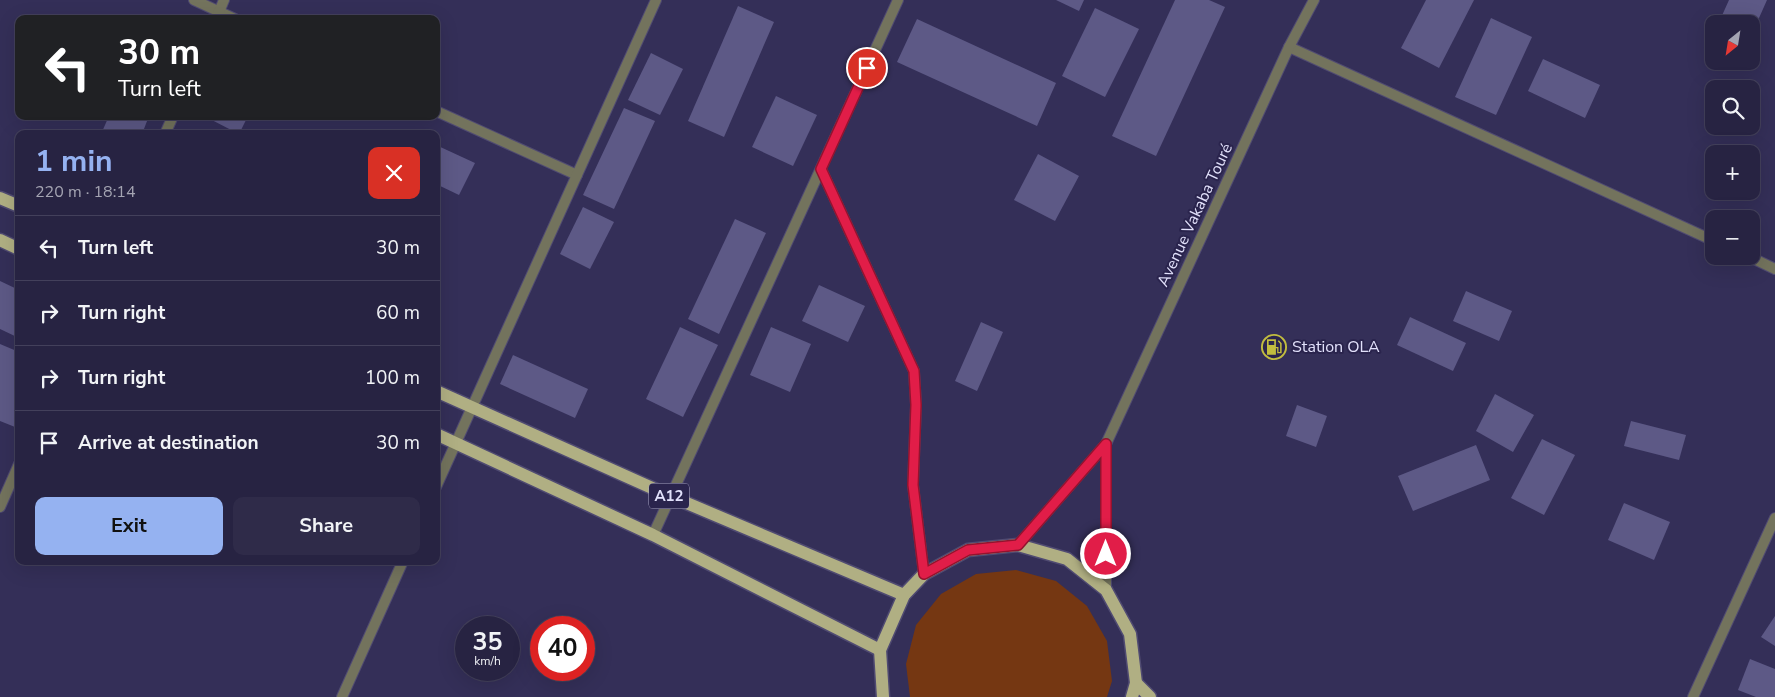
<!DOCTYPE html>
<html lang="en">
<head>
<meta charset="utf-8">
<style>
	body { margin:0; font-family:"Nunito Sans",sans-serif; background:#2f2b49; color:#f1f3f6; height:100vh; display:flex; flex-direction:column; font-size:19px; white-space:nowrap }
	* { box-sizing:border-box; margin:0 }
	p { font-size:16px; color:#a4a4b2 }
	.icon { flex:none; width:28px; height:28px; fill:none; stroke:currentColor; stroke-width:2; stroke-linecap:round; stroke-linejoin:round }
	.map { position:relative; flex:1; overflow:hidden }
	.details { position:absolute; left:15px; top:130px; width:425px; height:435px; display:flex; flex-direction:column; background:#272342; border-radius:10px; box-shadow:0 5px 20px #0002,0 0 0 1px #43405b }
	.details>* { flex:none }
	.banner { position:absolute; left:15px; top:15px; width:425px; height:105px; border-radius:10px; box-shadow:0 5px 20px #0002,0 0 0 1px #43405b; background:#202124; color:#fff; overflow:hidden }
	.needle { width:32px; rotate:210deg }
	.fabs { position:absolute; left:1705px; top:15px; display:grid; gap:10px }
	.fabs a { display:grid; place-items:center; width:55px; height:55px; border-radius:10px; background:#272342; box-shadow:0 5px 20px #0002,0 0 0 1px #43405b; font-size:25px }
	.speed { position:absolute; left:455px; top:616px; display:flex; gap:10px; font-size:25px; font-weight:700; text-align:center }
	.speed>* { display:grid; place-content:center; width:65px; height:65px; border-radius:50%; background:#272342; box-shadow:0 5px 20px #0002,0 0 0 1px #43405b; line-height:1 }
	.speed small { font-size:12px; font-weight:400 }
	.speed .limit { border:8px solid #d22; background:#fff; color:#111 }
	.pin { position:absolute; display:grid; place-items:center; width:42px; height:42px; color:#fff; margin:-21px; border:2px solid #fff; border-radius:50%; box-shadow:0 1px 5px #0007 }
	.me { position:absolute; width:55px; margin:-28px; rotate:0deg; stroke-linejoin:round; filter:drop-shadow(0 0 4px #0008) }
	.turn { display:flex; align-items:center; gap:18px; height:105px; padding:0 20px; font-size:22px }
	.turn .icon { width:65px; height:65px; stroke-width:2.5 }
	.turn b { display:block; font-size:35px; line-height:42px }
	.round { display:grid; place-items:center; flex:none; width:52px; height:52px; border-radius:10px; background:#2f2b49 }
	.head { display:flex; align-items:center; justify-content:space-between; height:85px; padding:0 20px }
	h1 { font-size:30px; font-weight:700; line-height:38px; color:#95b2f1 }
	.cta { display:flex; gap:10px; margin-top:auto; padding:10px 20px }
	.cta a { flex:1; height:58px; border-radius:10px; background:#95b2f1; color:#111; font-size:20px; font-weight:700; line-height:58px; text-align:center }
	.cta a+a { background:#2f2b49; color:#f1f3f6 }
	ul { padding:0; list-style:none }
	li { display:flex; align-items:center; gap:15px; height:65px; padding:0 20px; border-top:1px solid #43405b }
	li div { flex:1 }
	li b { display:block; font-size:19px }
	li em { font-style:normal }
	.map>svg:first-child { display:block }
	.green { fill:#753712 }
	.building { fill:#5d5986 }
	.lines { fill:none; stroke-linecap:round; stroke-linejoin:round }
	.minor-casing { stroke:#504b72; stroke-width:12 }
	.tertiary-casing { stroke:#504b72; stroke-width:12 }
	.primary-casing { stroke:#504b72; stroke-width:15 }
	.minor { stroke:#73735d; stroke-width:10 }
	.tertiary { stroke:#73735d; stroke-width:10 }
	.primary { stroke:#b0af83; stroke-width:12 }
	.route-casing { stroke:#92132f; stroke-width:12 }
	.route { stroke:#e11d48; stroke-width:9 }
	.labels { text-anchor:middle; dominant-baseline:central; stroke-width:4; stroke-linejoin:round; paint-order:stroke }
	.shield { fill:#2a244d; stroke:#aba8c7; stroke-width:1 }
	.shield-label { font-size:15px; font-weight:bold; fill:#e2e1fb }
	.street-label { font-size:16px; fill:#e2e1fb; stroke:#2a244d }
	.poi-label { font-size:16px; fill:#e2e1fb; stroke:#2a244d; text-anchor:start }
</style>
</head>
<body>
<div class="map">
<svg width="1775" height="697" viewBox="0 0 1775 697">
	<rect width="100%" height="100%" fill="#342f58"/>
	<path class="green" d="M1016,570l40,11 31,25 20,35 5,40 -5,16h-197l-4,-33 10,-39 25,-31 35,-20z"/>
	<g class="building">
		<path d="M1056,0h28l-5,11z"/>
		<path d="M1175,0h34l16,7 -69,149 -44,-20z"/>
		<path d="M1426,0h48l-35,68 -38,-20z"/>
		<path d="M1729,0h38l-16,36v-12h-22l-9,-4z"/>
		<path d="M738,6l36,16 -50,115 -36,-16z"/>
		<path d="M1095,8l44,21 -34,68 -43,-21z"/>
		<path d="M1491,18l41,19 -36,78 -41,-18z"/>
		<path d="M917,19l139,64 -19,43 -140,-64z"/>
		<path d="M651,53l32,16 -23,46 -32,-15z"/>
		<path d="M1543,59l57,26 -15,33 -57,-27z"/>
		<path d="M776,96l41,19 -24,51 -41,-19z"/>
		<path d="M624,108l31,13 -41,88 -31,-14z"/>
		<path d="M109,116h40l-7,18h-41z"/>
		<path d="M204,116h44l-9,18z"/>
		<path d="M436,145l39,18 -16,32 -23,-11z"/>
		<path d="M1038,154l41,22 -24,45 -41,-21z"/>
		<path d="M583,207l31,15 -24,47 -30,-15z"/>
		<path d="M735,219l31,14 -47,101 -31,-15z"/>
		<rect x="436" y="244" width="5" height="29"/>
		<path d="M0,281l19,9v48l-19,-9z"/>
		<path d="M819,285l46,21 -17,36 -46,-21z"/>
		<path d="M1466,291l46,20 -13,30 -46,-20z"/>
		<path d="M1410,317l56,26 -13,28 -56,-26z"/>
		<path d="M981,322l22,10 -26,59 -22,-10z"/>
		<path d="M680,327l38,18 -35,72 -37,-18z"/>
		<path d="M771,327l40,17 -21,48 -40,-17z"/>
		<path d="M0,344l19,8v65l-4,10 -15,-6z"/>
		<path d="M513,355l75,34 -13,29 -75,-34z"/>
		<path d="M1495,394l39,21 -21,37 -37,-21z"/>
		<path d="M1297,405l30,11 -11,31 -30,-11z"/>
		<path d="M1631,421l55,14 -7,25 -55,-14z"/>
		<path d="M1542,439l33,16 -31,60 -33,-17z"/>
		<path d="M1476,445l14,35 -77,31 -15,-35z"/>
		<path d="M1624,503l46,19 -16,38 -46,-20z"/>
		<path d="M1775,616v30l-14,-9z"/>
		<path d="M1750,659l25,10v28h-19l-18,-7z"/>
	</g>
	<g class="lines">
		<defs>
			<g id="minor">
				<path d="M194,0l41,19"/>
				<path d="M216,19l8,-19"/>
				<path d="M1289,47l425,194"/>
				<path d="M436,111l141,64"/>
				<path d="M165,134l8,-18"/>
				<path d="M821,169l93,202 2,34 -3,80 11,89"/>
				<path d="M1748,256l27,13"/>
				<path d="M436,487l220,-487"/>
				<path d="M0,507l19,-43"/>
				<path d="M653,535l245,-535"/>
				<path d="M342,697l61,-136"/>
				<path d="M1693,697l82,-179"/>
			</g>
			<g id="tertiary">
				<path d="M1018,545l88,-101 183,-397 25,-47"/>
				<path d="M1106,590v-146"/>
			</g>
			<g id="primary">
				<path d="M0,198l19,8"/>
				<path d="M0,240l19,9"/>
				<path d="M436,391l234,105 234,99"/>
				<path d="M436,434l217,101 227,115"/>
				<path d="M1136,683l14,14"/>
				<path d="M883,697l-3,-47 24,-55 20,-21 44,-24 50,-5 49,14 39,31 24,44 6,49 -4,14"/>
			</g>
		</defs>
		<use href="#minor" class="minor-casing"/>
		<use href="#tertiary" class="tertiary-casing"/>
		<use href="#primary" class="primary-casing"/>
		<use href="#minor" class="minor"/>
		<use href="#tertiary" class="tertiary"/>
		<use href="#primary" class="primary"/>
	</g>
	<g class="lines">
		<defs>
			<path id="route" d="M867,68l-46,101 93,202 2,34 -3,80 11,89 44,-24 50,-5 88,-101v110"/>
		</defs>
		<use href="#route" class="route-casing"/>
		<use href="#route" class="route"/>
	</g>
	<defs>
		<symbol id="fuel-ring" viewBox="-11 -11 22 22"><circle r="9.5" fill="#2a244d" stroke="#c2bd3f" stroke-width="1.5"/><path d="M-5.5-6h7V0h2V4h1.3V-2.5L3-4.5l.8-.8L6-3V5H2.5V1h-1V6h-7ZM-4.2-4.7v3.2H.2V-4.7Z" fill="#c2bd3f"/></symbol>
	</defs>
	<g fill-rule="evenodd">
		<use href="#fuel-ring" x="1260" y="333" width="28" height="28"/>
	</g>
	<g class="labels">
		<rect class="shield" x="649" y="483.5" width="40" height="25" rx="4"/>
		<g class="shield-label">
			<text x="669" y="496">A12</text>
		</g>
		<g class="street-label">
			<text transform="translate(1195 215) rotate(-65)">Avenue Vakaba Touré</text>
		</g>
		<g class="poi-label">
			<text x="1292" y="347">Station OLA</text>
		</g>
	</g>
</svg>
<div class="fabs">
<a><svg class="needle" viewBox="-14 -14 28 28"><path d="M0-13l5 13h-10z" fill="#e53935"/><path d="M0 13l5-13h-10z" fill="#a4a4b2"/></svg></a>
<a><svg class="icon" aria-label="search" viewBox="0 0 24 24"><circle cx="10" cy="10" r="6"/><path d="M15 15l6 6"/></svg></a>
<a>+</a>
<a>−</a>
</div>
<div class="speed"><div>35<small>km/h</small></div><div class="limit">40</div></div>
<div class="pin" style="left:867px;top:68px;background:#d93025"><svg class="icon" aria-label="arrive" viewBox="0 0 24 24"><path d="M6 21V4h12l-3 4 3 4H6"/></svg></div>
<svg class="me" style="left:1106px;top:554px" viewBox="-20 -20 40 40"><circle r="17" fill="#e11d48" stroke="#fff" stroke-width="3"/><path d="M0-11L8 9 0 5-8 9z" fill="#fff"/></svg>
<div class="banner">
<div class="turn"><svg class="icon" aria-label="left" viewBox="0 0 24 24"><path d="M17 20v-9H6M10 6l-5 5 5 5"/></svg><div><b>30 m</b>Turn left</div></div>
</div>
<section class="details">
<div class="head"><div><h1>1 min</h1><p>220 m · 18:14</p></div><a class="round" style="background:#d93025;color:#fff"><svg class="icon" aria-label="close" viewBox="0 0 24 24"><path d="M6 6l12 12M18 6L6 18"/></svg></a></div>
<ul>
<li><svg class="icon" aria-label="left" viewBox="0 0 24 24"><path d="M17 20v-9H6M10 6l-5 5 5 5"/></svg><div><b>Turn left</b></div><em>30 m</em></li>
<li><svg class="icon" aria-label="right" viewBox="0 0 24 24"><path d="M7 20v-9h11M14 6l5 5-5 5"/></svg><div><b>Turn right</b></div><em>60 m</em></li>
<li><svg class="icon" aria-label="right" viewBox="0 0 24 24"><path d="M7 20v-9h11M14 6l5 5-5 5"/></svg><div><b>Turn right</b></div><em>100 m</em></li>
<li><svg class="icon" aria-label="arrive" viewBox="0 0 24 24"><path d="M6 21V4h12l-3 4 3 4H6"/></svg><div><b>Arrive at destination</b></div><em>30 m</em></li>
</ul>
<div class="cta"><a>Exit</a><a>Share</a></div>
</section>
</div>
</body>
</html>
